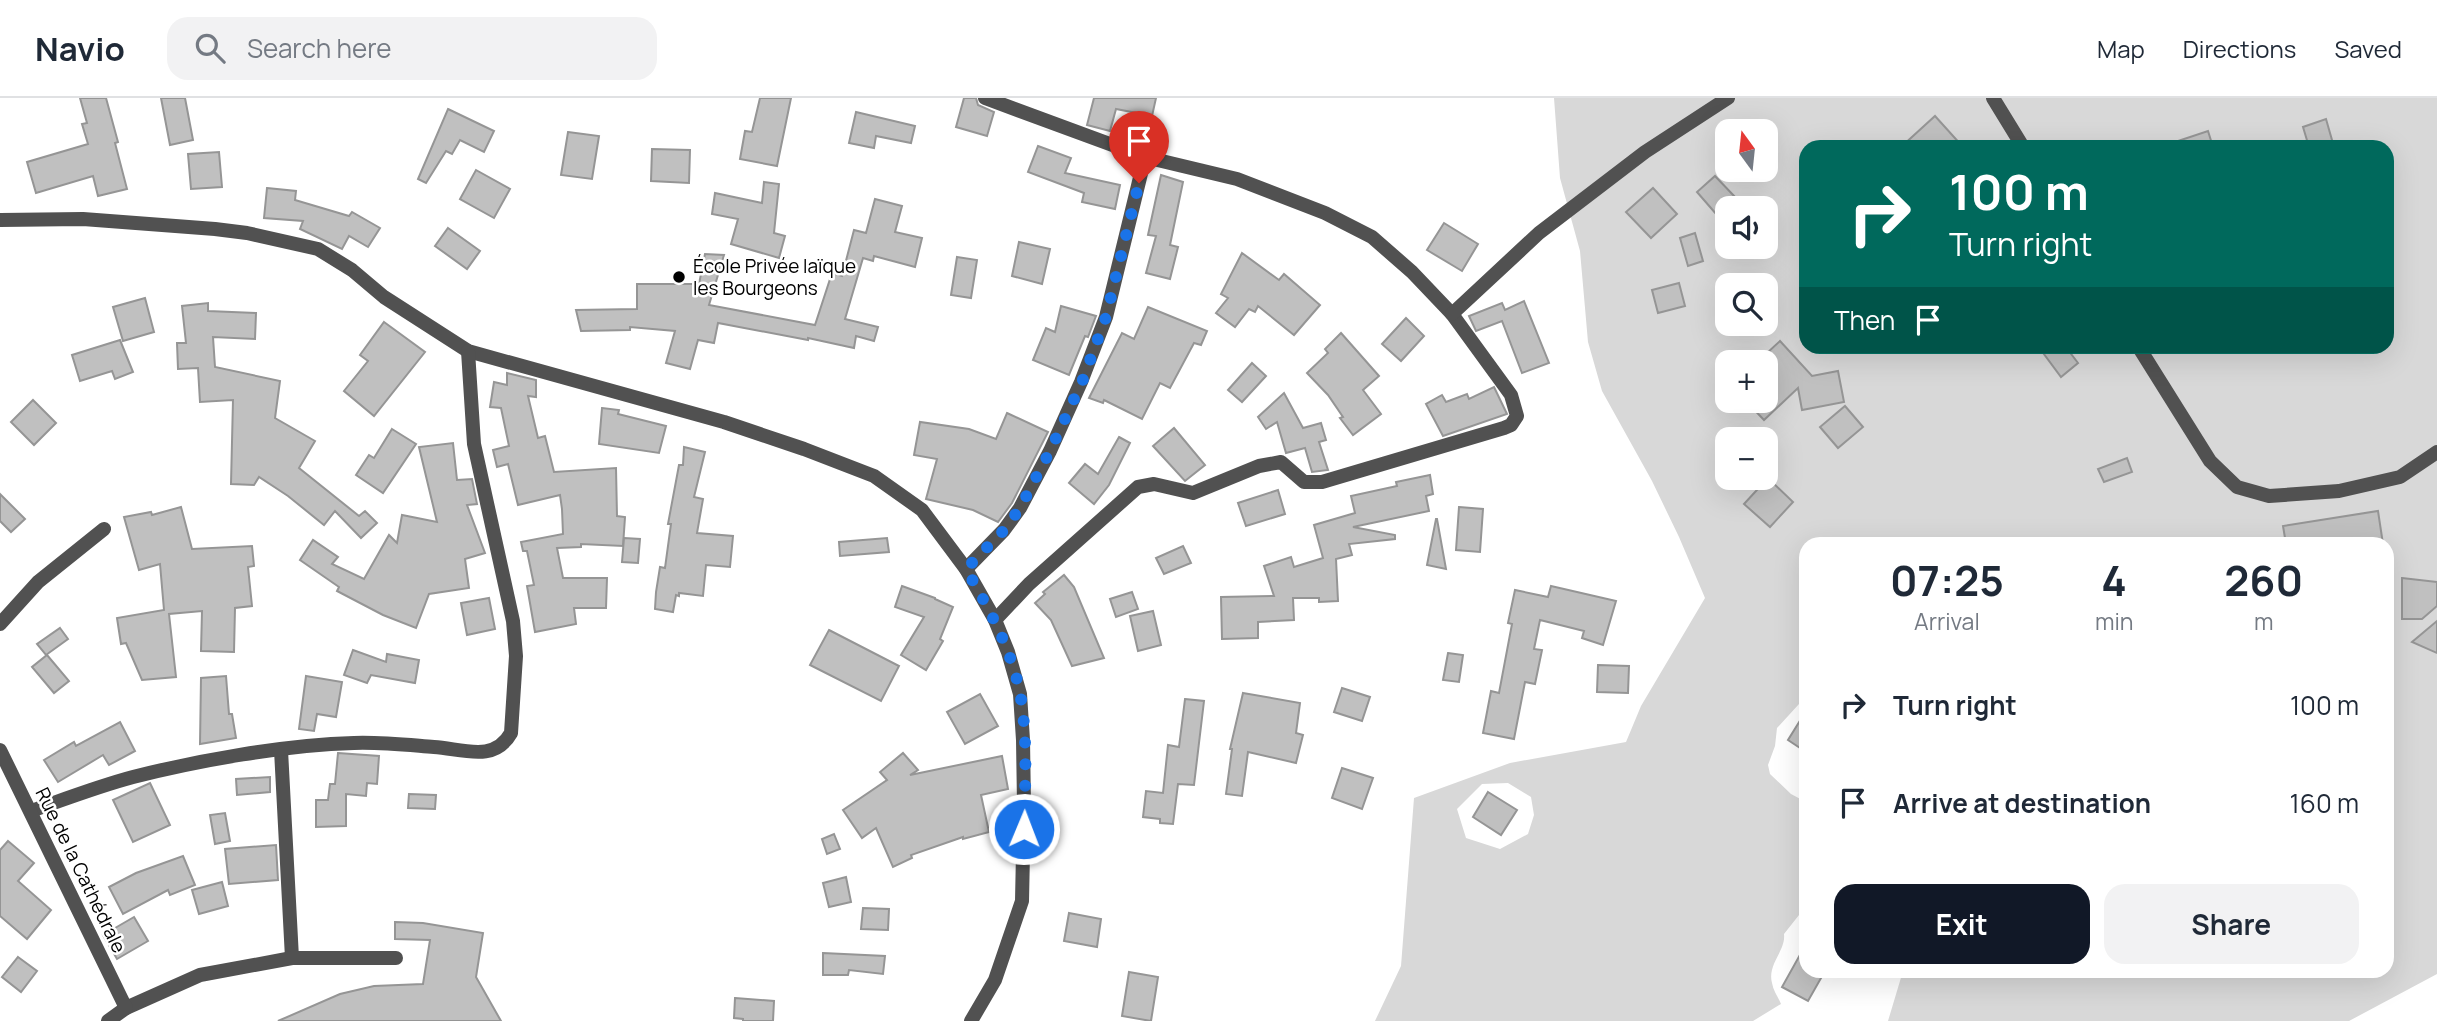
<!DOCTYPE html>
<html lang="en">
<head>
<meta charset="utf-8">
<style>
	body { margin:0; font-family:Manrope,sans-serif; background:#f2f2f3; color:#1f2937; height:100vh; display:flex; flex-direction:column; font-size:26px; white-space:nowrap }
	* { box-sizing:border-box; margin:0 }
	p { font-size:23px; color:#747a83 }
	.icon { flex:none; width:38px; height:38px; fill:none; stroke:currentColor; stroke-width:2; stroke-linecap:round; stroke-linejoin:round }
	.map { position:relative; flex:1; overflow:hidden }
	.panel { position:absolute; left:1799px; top:439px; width:595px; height:441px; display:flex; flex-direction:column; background:#fff; border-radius:21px; box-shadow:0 7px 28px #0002 }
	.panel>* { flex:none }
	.banner { position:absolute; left:1799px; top:42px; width:595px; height:214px; border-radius:21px; box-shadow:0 7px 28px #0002; background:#00695c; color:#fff; overflow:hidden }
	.needle { width:46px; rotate:345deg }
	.fabs { position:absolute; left:1715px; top:21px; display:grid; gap:14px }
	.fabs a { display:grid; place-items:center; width:63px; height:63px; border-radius:14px; background:#fff; box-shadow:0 7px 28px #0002; font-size:35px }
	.pin { position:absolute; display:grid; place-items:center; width:60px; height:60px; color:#fff; margin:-72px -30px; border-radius:50% 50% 50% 0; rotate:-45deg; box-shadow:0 0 7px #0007 }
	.pin .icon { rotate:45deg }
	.me { position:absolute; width:77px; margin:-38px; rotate:1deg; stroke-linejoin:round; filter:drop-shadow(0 0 5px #0008) }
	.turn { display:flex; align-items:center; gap:24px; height:147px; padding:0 35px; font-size:32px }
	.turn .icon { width:91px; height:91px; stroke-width:2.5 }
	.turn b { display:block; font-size:49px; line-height:60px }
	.then { display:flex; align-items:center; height:66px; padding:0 35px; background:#0003; gap:14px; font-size:26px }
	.eta { display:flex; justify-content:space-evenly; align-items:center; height:119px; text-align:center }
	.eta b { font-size:42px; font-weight:700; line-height:49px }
	.action { display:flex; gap:14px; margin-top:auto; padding:14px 35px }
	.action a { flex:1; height:80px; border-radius:21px; background:#111827; color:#fff; font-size:28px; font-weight:700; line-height:80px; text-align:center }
	.action a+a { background:#f2f2f3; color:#1f2937 }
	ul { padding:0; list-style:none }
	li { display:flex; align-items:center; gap:21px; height:98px; padding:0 35px }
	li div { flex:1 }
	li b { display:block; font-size:26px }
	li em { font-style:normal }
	header { display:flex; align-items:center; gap:42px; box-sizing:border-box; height:98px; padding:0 35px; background:#fff; border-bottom:2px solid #e0e1e3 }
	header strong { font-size:33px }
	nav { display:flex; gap:38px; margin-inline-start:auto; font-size:24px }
	.search { width:490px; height:63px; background:#f2f2f3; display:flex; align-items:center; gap:18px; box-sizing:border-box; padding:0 24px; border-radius:21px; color:#747a83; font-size:26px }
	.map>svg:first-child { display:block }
	.green { fill:#d8d8d8; fill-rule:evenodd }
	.building { fill:#c0c0c0; stroke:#959595; stroke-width:2 }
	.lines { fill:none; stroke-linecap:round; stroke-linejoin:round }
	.minor { stroke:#515151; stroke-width:14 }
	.tertiary { stroke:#515151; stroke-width:14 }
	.route { stroke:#1a73e8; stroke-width:12; stroke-dasharray:0 21.6 }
	.poi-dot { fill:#000; stroke:#fff; stroke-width:2.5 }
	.labels { text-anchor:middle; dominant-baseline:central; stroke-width:5; stroke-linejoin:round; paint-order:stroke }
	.poi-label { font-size:19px; fill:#000; stroke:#fff; text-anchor:start }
	.street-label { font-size:19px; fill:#000; stroke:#fff }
</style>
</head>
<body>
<header>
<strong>Navio</strong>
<div class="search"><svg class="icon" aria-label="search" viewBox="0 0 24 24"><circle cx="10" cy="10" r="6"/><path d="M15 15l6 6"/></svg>Search here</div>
<nav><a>Map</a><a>Directions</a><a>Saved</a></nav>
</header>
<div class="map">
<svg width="2437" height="923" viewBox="0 0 2437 923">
	<rect width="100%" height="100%" fill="#fff"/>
	<path class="green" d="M1554,0h883v876l-88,47h-461l15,-50h484v-427h-581v158l-7,2 -22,24 -2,18 -7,19 2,9 21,20 15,8v112l-7,1 -15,19c2,17 -17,30 -12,49 1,7 6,14 9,21l-28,17h-378l26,-55 13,-168 96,-35 116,-21 15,-36 64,-108 -26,-61 -27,-56 -50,-90 -14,-49 -8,-91 -20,-73zM1727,33h39v39h-39zM1806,49h581v199h-581zM1727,110h39v39h-39zM1727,187h39v39h-39zM1727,264h39v39h-39zM1727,341h39v39h-39zM1508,685l23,14 3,18 -6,19 -28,15 -34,-11 -9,-29 25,-25z"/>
	<g class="building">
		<path d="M80,0h26l12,44 -3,1 12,46 -29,7 -5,-20 -57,17 -9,-31 61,-18 -6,-20 5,-1z"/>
		<path d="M161,0h24l8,42 -23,5z"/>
		<path d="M760,0h31l-14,68 -37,-7 5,-28 7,1z"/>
		<path d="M964,0h12l2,7 16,7 -7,24 -31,-9z"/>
		<path d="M1094,0h62l-4,18 -36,-7 -6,22 -23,-6z"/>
		<path d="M448,11l46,22 -10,21 -24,-12 -8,14 -6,-3 -20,32 -8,-4z"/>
		<path d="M856,14l59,14 -4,17 -35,-7 -2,12 -25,-5z"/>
		<path d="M1935,18l28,31h-62z"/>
		<path d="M2326,21l8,28h-25l-6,-20z"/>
		<path d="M2208,33l5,16h-44v-3z"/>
		<path d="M568,34l31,4 -7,43 -31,-4z"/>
		<path d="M1038,48l33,12 -6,15 55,12 -5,24 -33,-7 2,-9 -56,-21z"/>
		<path d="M652,51l38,1 -1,33 -38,-2z"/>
		<path d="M219,54l3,35 -31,2 -3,-35z"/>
		<path d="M476,72l34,19 -16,29 -34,-19z"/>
		<path d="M1161,77l22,7 -13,63 8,2 -8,32 -24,-6 10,-37 -8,-1z"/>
		<path d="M1715,78l21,22 -19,17 -20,-23z"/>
		<path d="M764,84l15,2 -5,49 11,3 -6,22 -48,-14 7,-25 -26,-5 3,-21 47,10z"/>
		<path d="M267,90l29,3 -1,9 54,16 3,-4 28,16 -12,19 -19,-11 -7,13 -42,-20 3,-8 -39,-3z"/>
		<path d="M1653,90l24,26 -26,24 -25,-26z"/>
		<path d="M875,101l27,7 -7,26 27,6 -7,29 -41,-11 -1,5 -10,-3 -18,61 33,8 -4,14 -18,-5 -2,12 -46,-10v2l-90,-17 -4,20 -16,-3 -8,29 -24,-6 9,-32 -45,-4v3l-49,1 -5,-21 61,-1v-25h62l6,-30 19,1 -15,50 106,20 17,-52 10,3 12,-46 12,3z"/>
		<path d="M1444,125l34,21 -16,27 -35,-21z"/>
		<path d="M448,130l32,23 -13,18 -32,-23z"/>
		<path d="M1695,135l8,28 -15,5 -8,-28z"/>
		<path d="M1019,144l31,7 -8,35 -30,-8z"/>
		<path d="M1242,155l37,27 5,-6 36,31 -26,30 -36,-29 -3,6 -6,-3 -14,18 -19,-14 12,-15 -7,-4z"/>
		<path d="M957,159l20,3 -6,38 -20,-3z"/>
		<path d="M1679,185l6,23 -27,7 -6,-23z"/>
		<path d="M145,200l9,34 -31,9 -10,-34z"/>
		<path d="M1524,203l25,62 -27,10 -20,-52 -26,10 -7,-15 33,-13 3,7z"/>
		<path d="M208,205v8l48,2 -1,26 -42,-2 2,30 65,14 -5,37 40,23 -16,27 60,48 6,-5 12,12 -16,15 -26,-27 -11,14 -36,-29 -29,-19 -5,8 -23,-1 2,-84 -33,2 -2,-34 -20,1 -1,-26h9l-4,-37z"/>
		<path d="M1061,208l35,10 -8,21 -3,-1 -16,39 -36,-15 13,-32 9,4z"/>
		<path d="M1148,209l59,24 -6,14 -7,-2 -24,45 -10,-5 -18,36 -38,-19 -1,3 -14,-5 33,-65 12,6z"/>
		<path d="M1406,220l18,18 -23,25 -19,-17z"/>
		<path d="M384,224l41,30 -51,64 -30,-25 24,-30 -8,-6z"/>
		<path d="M1341,235l38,43 -16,14 18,24 -28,21 -13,-17 3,-1 -15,-22 -21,-22 21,-20 -3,-4z"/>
		<path d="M120,242l13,32 -18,7 -3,-8 -32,10 -8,-26z"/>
		<path d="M1780,243l32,35 26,-5 6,31 -42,8 -4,-22 -34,32 -18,-19h20v-47z"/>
		<path d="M2038,248h27l13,17 -17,14z"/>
		<path d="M1252,265l14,13 -24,26 -14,-12z"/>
		<path d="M507,275l29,7v17l-8,-1 10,42 7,-2 9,36 62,-4 1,48 8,1 -2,29 -42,-2v3l-24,1 6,30h44l-1,30h-32l2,16 -41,8 -8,-46 7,-1 -7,-34h-4l-2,-9 42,-8 -1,-25 -2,-14 -42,10 -10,-41 -11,3 -4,-17 16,-4 -8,-38 -11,-1 4,-25 13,3z"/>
		<path d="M1494,289l13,27 -64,22 -17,-32 16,-9 4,7 21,-8 2,5z"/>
		<path d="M1284,295l19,35 18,-5 5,17 -7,2 9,28 -16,2 -7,-24 -19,5 -9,-31 -11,7 -8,-12z"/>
		<path d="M33,302l23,23 -22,22 -23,-23z"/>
		<path d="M1845,308l18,21 -25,21 -18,-21z"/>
		<path d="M602,310l17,2 -1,4 48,12 -7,27 -60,-9z"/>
		<path d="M1007,315l41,19 -36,71 -14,19 -25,-12 -47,-11 11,-40 -23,-4 6,-33 49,7 27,10z"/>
		<path d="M1174,330l31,37 -20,16 -32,-35z"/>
		<path d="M392,331l24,15 -33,49 -27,-18 13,-20 5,3z"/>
		<path d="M1119,339l11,6 -21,42 -15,19 -25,-21 16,-19 13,10z"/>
		<path d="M453,345l4,37 15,-1 5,25 -10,1 18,48 -20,6 4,29 -40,6 -13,34 -33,-13 -46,-24 2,-4 -39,-27 13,-20 25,17 -6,7 32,15 25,-44 8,8 5,-28 35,7 -18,-75z"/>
		<path d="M684,349l21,5 -11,45 9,2 -6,34 36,3 -3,31 -24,-2 -3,31 -24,-3v3l-3,-1 -3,17 -18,-3 1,-17 4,-25 5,1 6,-44h-3l11,-59h4z"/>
		<path d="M2127,360l5,14 -28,10 -6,-13z"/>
		<path d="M1430,377l3,19 -7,2 3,15 -76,16 42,8v4l-46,5 3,11 -16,4 2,42 -19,1v-4h-26l1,22 -36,2v16l-36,1 -1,-42 53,-1 -10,-30 27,-9 3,10 29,-9 -9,-33 41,-12 -4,-17 46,-10 -1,-4z"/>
		<path d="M1768,380l25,24 -23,25 -26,-23z"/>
		<path d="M1278,392l7,24 -39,12 -8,-23z"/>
		<path d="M0,396l25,25 -14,13 -11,-11z"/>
		<path d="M181,409l11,42 60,-3 2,20 -6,1 4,39 -17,2 -1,44 -33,-1 1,-40 -33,3 7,63 -34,3 -16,-37 -5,1 -4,-26 47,-8 -4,-46 -21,6 -15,-53 27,-5 1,3z"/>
		<path d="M1459,409l24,2 -3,43 -24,-2z"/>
		<path d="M2378,413l5,33h-97l-3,-18z"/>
		<path d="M1436,421h1l9,50 -19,-4z"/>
		<path d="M624,440l16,1 -2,24 -16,-1z"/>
		<path d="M887,440l2,14 -49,4 -1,-14z"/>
		<path d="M1183,448l8,17 -27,11 -8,-16z"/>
		<path d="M1064,477l10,12 30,71 -32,8 -21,-46 -16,-17 10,-9 -2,-2z"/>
		<path d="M2402,480l35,4v24l-15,13h-20z"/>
		<path d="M902,488l33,12v1l18,8 -13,32 3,2 -17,29 -25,-15 23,-38 -29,-10z"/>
		<path d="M1551,488l65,15 -13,44 -21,-7 2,-7 -44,-11 -6,29 8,1 -7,34 -10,-2 -11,57 -31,-6 8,-42 8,2 13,-69 -4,-1 7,-33 33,7z"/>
		<path d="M1132,494l6,17 -22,8 -6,-18z"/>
		<path d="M489,500l6,31 -28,6 -6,-32z"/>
		<path d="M1153,513l8,34 -23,6 -8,-35z"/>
		<path d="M2437,523v32l-25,-11z"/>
		<path d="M60,530l8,11 -22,16 -9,-11z"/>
		<path d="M829,532l70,36 -18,35 -71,-36z"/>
		<path d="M353,552l33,12 1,-8 32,6 -4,23 -44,-8 -4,8 -23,-8z"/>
		<path d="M1448,555l15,2 -4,27 -16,-2z"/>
		<path d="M47,557l22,26 -15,12 -22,-26z"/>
		<path d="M1598,567l31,1 -1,27 -31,-1z"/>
		<path d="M226,578l3,38h3l4,24 -36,6 1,-66z"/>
		<path d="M306,578l36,6 -6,35 -19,-3 -3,17 -15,-2z"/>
		<path d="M1342,590l28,9 -8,24 -28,-9z"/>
		<path d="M1243,595l57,10 -4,30 7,2 -7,28 -48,-11 -6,44 -16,-2 6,-45h-2z"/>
		<path d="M980,596l18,32 -33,18 -18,-32z"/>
		<path d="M1185,601l19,2 -10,84 -16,-1 -5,40 -13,-1v-4l-17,-2 3,-26 17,2 5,-48 11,2z"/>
		<path d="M1806,613v41l-18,-12z"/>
		<path d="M120,624l15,29 -26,14 -6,-10 -45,27 -14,-22 30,-18 2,4z"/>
		<path d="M338,655l41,3 -2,28 -10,-1 -1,13 -20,-2v32l-30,1v-27h12l2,-16h5z"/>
		<path d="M903,655l15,17 -8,5 92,-19 6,33 -27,6 8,37 -26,7v-2l-52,18 1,3 -19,9 -17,-39 -14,10 -19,-28 44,-30 -7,-8z"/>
		<path d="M1342,670l31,10 -11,31 -30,-11z"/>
		<path d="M270,679v15l-33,3 -1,-16z"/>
		<path d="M150,685l20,42 -37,17 -20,-42z"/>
		<path d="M1488,694l29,18 -16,25 -28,-18z"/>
		<path d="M409,696l27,1 -1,14 -27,-1z"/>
		<path d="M225,715l5,28 -15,3 -5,-29z"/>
		<path d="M834,736l6,15 -13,5 -5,-15z"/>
		<path d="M8,743l26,22 -16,18 33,29 -24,29 -27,-23v-66z"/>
		<path d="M276,747l2,35 -49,4 -4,-35z"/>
		<path d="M183,758l12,29 -25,10 -2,-5 -45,24 -14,-27 27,-14z"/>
		<path d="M846,779l5,25 -22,5 -6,-24z"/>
		<path d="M222,784l6,24 -29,8 -7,-24z"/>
		<path d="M863,810l26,1 -1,21 -27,-1z"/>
		<path d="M1069,815l32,6 -4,28 -33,-6z"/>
		<path d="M134,819l14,24 -31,18 -14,-24z"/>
		<path d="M395,824l28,1 60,10 -7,44 25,44h-223l62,-27 34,-8 49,-2 7,-44 -35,-1z"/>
		<path d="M1806,846v27h19l-17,30 -26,-14z"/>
		<path d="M823,855l62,3 -2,18 -34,-4 -1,5h-25z"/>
		<path d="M18,859l19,14 -16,21 -19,-15z"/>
		<path d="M1129,874l29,5 -7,44 -29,-5z"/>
		<path d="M735,900l39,3 -1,20h-30v-2l-9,-1z"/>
	</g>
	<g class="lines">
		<g class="minor">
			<path d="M985,0l160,59 92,22 88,34 47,24 40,35 40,42 59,81 6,21 -6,9 -7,3 -182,54h-18l-23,-20 -22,4 -66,27 -39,-9 -16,3 -109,97 -34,36"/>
			<path d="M1993,0l30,49"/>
			<path d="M0,122l83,-1 132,10 32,4 71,16 34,21 32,27 84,54 256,71 80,27 70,27 48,34 44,59 29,51 13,32 12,42 3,46 1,64 -2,97 -27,79 -24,41"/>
			<path d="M1452,216l87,-81 106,-81 83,-54"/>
			<path d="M2138,248l72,115 27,26 32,9 70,-5 61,-14 37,-25"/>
			<path d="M966,471l38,-39 16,-22 30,-57 31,-69 25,-65 39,-160"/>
			<path d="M0,526l38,-42 66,-53"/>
			<path d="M281,652l11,208"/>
			<path d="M31,713c34,-12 68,-25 102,-34 67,-17 152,-32 221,-34 27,-1 54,2 80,4 29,2 60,16 77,-14l5,-77 -3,-35 -39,-177 -6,-93"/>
			<path d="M126,910l74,-33 92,-17h104"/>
		</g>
		<path class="tertiary" d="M0,652l126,258 -18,13"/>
	</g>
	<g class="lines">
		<path class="route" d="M1024,731c1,-44 4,-92 -4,-136 -9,-45 -31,-84 -54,-124l38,-39 16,-22 30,-57 32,-69 24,-65 33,-134"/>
	</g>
	<circle class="poi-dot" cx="679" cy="179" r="7"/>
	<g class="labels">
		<g class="poi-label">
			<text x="693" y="168">École Privée laïque<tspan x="693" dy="22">les Bourgeons</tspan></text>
		</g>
		<g class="street-label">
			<text transform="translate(81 772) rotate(64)">Rue de la Cathédrale</text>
		</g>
	</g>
</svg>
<div class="fabs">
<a><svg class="needle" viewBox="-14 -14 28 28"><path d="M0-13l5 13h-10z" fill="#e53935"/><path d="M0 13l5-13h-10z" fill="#747a83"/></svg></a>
<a><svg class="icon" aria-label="sound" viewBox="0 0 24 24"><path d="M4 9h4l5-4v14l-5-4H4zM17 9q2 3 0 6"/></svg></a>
<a><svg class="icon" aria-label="search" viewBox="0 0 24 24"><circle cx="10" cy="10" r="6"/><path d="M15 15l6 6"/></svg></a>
<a>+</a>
<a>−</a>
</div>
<div class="pin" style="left:1139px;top:85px;background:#d93025"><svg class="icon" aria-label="arrive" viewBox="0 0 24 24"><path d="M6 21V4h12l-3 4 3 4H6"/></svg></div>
<svg class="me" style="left:1024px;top:731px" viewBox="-20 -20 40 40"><circle r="17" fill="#1a73e8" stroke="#fff" stroke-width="3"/><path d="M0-11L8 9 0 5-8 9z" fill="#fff"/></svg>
<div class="banner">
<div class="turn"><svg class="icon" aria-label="right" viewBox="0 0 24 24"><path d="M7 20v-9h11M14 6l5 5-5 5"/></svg><div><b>100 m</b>Turn right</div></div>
<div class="then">Then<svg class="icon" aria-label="arrive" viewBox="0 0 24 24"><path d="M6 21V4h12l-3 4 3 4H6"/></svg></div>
</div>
<section class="panel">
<div class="eta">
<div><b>07:25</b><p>Arrival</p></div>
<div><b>4</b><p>min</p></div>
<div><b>260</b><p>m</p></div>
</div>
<ul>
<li><svg class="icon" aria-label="right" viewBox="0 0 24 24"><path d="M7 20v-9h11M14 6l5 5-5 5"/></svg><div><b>Turn right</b></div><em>100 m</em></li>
<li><svg class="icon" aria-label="arrive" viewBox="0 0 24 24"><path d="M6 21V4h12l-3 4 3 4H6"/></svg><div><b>Arrive at destination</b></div><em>160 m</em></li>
</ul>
<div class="action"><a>Exit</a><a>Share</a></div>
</section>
</div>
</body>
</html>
